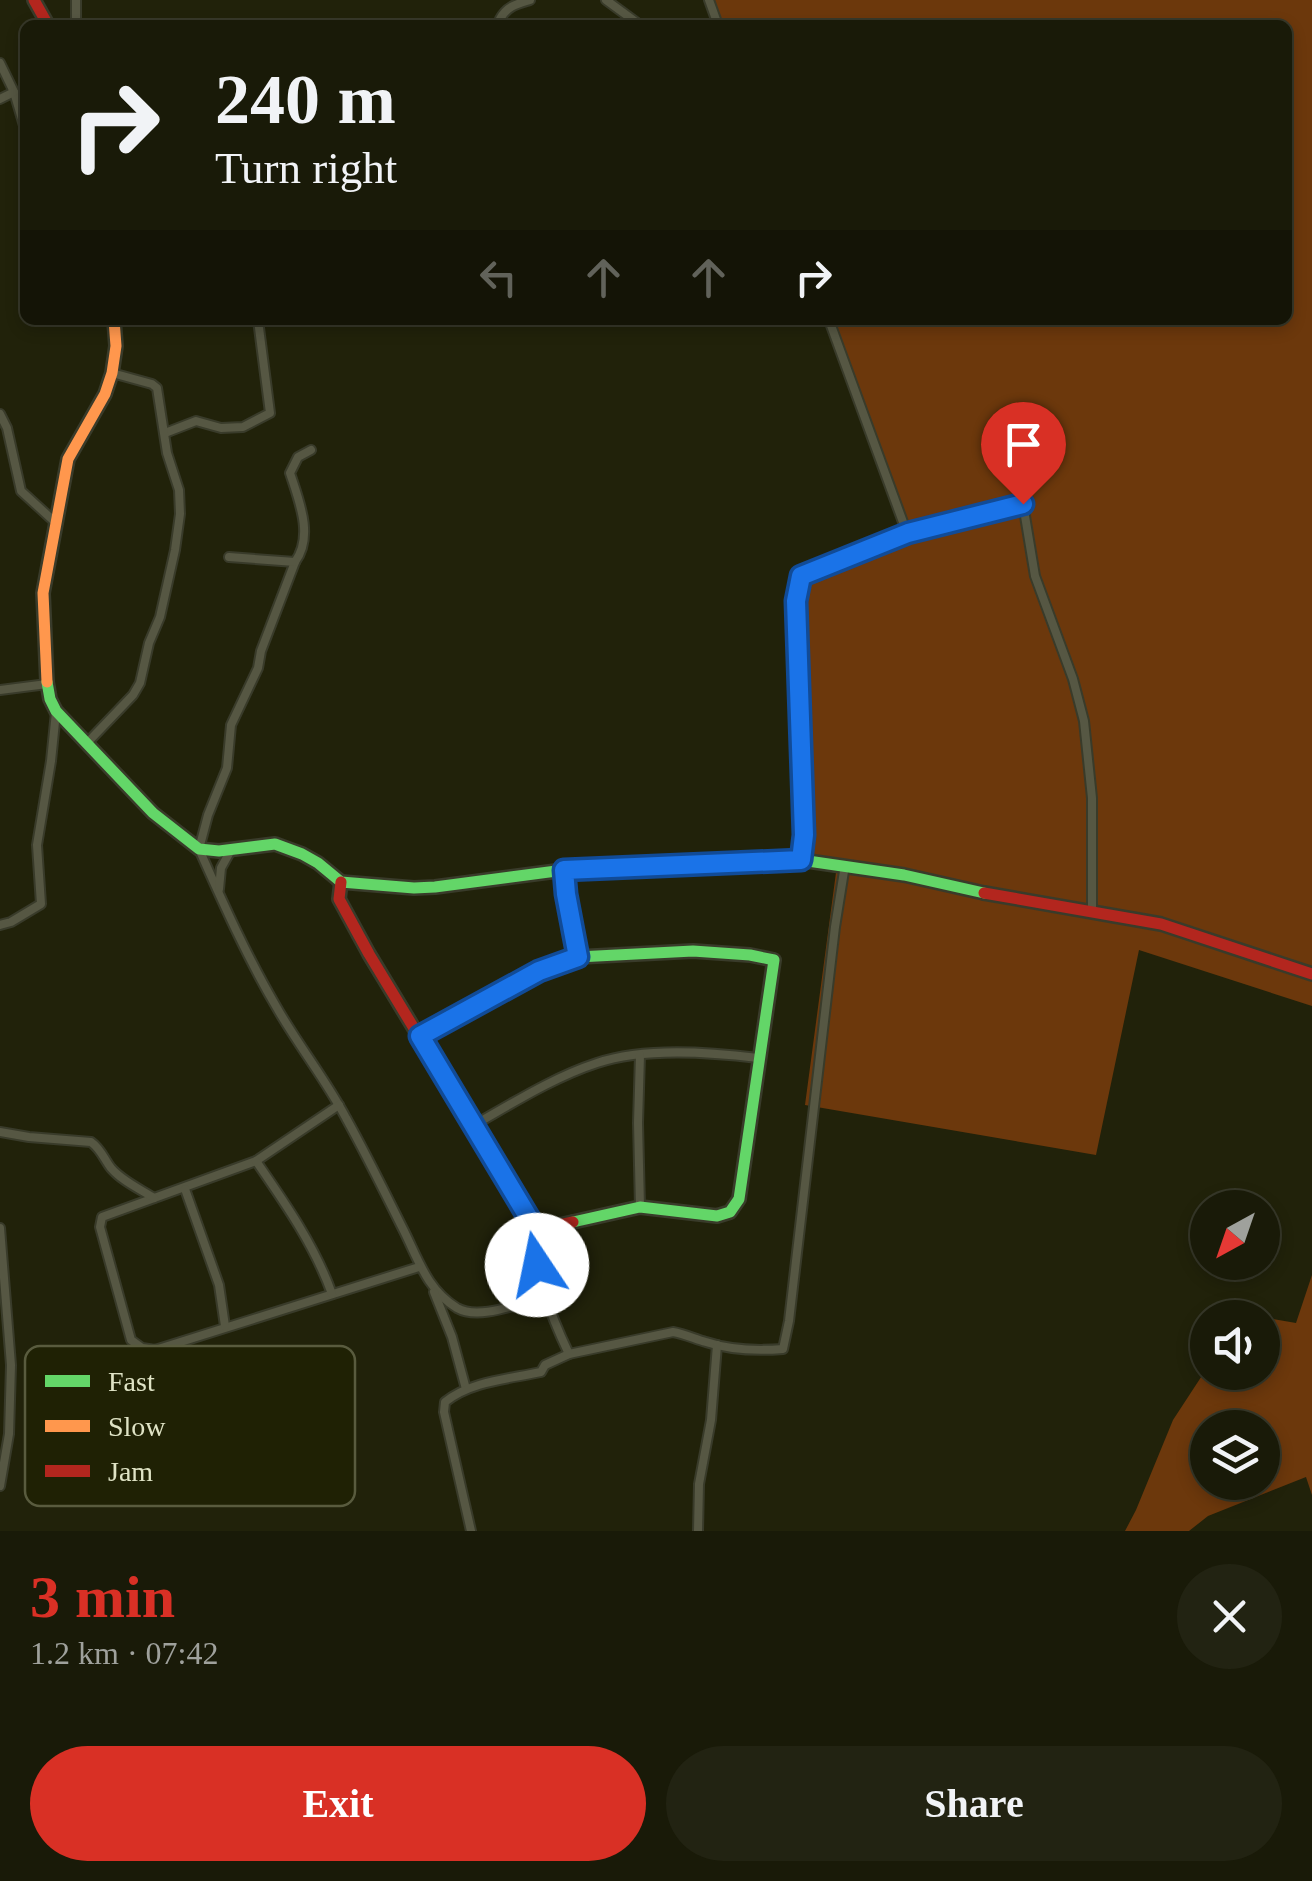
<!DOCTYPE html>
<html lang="en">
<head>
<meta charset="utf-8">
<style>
	body { margin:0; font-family:"Times New Roman",serif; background:#222312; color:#f1f3f6; height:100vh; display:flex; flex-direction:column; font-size:38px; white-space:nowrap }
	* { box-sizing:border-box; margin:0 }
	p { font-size:32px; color:#9fa19c }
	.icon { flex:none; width:55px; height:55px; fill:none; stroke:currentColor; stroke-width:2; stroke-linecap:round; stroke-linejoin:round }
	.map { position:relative; height:1531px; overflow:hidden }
	.details { display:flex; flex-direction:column; background:#191a08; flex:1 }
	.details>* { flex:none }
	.banner { position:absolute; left:20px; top:20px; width:1272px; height:305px; border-radius:15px; box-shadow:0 5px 15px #0003,0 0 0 2px #373829; background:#191a08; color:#f1f3f6; overflow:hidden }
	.needle { width:65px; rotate:220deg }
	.tools { position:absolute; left:1190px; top:1190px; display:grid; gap:20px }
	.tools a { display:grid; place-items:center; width:90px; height:90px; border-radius:50%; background:#191a08; box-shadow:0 5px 15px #0003,0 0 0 2px #373829; font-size:50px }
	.pin { position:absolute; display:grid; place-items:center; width:85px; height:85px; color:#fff; margin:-102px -42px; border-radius:50% 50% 50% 0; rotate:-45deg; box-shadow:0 0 10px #0007 }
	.pin .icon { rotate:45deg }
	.me { position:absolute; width:110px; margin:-55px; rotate:349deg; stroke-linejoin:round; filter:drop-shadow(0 0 8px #0008) }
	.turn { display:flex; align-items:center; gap:35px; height:210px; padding:0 30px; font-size:45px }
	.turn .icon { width:130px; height:130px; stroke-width:2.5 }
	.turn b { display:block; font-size:70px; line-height:85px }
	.lanes { display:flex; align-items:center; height:95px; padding:0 30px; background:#0003; justify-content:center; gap:50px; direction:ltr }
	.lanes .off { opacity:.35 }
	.round { display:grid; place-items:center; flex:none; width:105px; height:105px; border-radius:52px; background:#222312 }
	.summary { display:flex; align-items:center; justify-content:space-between; height:170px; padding:0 30px }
	h1 { font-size:60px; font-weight:600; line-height:75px; color:#d93025 }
	.primary-button { display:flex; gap:20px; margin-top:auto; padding:20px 30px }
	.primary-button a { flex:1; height:115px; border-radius:60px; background:#d93025; color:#fff; font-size:40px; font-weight:600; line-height:115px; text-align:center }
	.primary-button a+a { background:#222312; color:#f1f3f6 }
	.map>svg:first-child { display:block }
	.green { fill:#6c380c; fill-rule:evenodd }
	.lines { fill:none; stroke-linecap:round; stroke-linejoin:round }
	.street-casing { stroke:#393b2a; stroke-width:12 }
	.fast-casing { stroke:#393b2a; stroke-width:16 }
	.slow-casing { stroke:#393b2a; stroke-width:16 }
	.jam-casing { stroke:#393b2a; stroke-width:16 }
	.street { stroke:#565743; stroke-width:8 }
	.fast { stroke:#63d668; stroke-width:11 }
	.slow { stroke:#ff974d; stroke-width:11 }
	.jam { stroke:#b3261e; stroke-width:11 }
	.route-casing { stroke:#114b97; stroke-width:25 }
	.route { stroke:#1a73e8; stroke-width:18 }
	.key { fill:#1f2104; stroke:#595b3e; stroke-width:2.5 }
	.key-label { font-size:28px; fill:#dfe3c5 }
</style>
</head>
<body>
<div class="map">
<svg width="1312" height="1531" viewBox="0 0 1312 1531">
	<rect width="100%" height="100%" fill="#21220a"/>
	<g class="green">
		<path d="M709,0h603v1006l-173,-56 -43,205 -291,-50 32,-240 -36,-5 -5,-259 5,-25 106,-44 -78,-212h459v-295h-570z"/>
		<path d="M1312,1275v220l-6,-18 -98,39 -19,15h-64l11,-21 37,-90 34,-52 1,4h54v-54l-20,-1 2,-3 52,9zM1208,1428h54v54h-54z"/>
	</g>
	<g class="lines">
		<defs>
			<g id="street">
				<path d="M76,0v25"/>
				<path d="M606,0l34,25"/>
				<path d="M709,0l9,25"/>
				<path d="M502,25l-2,-6c7,-13 17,-15 30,-19"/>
				<path d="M0,63l14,29 11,37"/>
				<path d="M0,99l14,-7"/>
				<path d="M829,320l78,213"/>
				<path d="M0,414l7,14 14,63 34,31"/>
				<path d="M165,433l31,-12 25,7 22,-1 27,-14 -12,-93"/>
				<path d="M311,450l-13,7 -8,16c9,28 24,63 5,89l-34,89 -3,17 -27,57 -4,43 -19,47 -9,34c24,54 48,108 78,159 21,37 49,72 69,110 20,36 38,73 56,109 16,31 24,62 55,81 23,13 64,-6 89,-11"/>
				<path d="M229,557l66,5"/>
				<path d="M0,690l47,-6"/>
				<path d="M87,743l46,-48 7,-12 9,-40 11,-26 15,-67 5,-36 -1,-24 -12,-37 -10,-65 -5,-4 -40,-11"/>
				<path d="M801,860l3,-25 -8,-234 5,-25 106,-43 116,-29 12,72 38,103 11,42 8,77v113"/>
				<path d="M564,870l2,25 12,62"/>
				<path d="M219,889l2,-21 10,-18"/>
				<path d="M0,925l11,-3 30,-18 -4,-59 14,-84 5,-49"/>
				<path d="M339,1105l-83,56 -154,56 -2,10 31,113 11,8 13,2 264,-83"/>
				<path d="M474,1125c39,-22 80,-48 123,-62 47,-16 112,-11 161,-5"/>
				<path d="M0,1132l29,5 62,5c10,7 13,17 20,26 11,13 29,21 43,30"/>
				<path d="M256,1161c29,42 59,85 76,133"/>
				<path d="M185,1189l34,96 6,41"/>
				<path d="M640,1207l-2,-84 2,-68"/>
				<path d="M0,1228l11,137 -2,69 -9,52"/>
				<path d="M536,1230c0,47 13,82 33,124"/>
				<path d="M434,1292l18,45 14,52"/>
				<path d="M471,1531l-27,-119 1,-10c26,-21 64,-23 96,-30l4,-7 24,-11 104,-22c12,2 22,7 33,10 24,8 51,9 77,7l6,-28 46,-394 10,-62"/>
				<path d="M698,1531l1,-47 12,-64 6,-75"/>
			</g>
			<g id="fast">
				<path d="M47,682l3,17 6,12 97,102 46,36 20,2 56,-7 27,10 16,9 23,19 73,6 21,-1 129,-17 237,-10 103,15 80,18"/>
				<path d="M420,1036l119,-65 39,-14 115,-6 57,4 24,5 -35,239 -9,13 -13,4 -77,-9 -67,15"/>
			</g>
			<path id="slow" d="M47,682l-4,-89 25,-134 37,-65 7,-21 4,-27 -2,-26"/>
			<g id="jam">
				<path d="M34,0l14,25"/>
				<path d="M341,882l-2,17 30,55 167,276 37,-8"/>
				<path d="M984,893l177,31 151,50"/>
			</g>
		</defs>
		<use href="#street" class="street-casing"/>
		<use href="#fast" class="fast-casing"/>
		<use href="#slow" class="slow-casing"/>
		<use href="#jam" class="jam-casing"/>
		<use href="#street" class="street"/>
		<use href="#fast" class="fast"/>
		<use href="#slow" class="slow"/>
		<use href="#jam" class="jam"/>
	</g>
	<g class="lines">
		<defs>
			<path id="route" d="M537,1265l-1,-35 -116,-194 119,-65 39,-14 -12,-63 -2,-24 237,-10 3,-25 -8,-234 5,-25 107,-43 115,-29"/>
		</defs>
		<use href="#route" class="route-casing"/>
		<use href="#route" class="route"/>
	</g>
	<rect x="25" y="1346" width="330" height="160" rx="15" class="key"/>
	<rect x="45" y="1375" width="45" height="12" fill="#63d668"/>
	<rect x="45" y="1420" width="45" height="12" fill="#ff974d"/>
	<rect x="45" y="1465" width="45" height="12" fill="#b3261e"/>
	<g class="key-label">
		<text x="108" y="1391">Fast</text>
		<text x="108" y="1436">Slow</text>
		<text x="108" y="1481">Jam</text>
	</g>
</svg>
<div class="tools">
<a><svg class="needle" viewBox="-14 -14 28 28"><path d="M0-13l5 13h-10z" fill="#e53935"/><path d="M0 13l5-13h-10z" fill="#9fa19c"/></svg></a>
<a><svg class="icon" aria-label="sound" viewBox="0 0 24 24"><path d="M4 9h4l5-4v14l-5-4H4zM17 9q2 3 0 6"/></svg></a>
<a><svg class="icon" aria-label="layers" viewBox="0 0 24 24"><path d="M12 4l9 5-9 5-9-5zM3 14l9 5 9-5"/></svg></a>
</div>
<div class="pin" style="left:1023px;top:504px;background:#d93025"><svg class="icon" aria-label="arrive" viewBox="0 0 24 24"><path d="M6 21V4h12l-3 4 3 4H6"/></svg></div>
<svg class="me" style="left:537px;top:1265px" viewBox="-20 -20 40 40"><circle r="19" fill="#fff"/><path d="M0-13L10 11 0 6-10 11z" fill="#1a73e8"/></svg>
<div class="banner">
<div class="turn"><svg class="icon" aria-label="right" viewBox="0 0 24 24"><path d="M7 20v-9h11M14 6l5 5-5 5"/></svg><div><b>240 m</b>Turn right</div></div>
<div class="lanes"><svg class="icon off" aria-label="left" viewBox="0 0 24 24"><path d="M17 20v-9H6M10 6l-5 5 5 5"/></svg><svg class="icon off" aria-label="ahead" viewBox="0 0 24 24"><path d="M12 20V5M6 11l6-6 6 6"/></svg><svg class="icon off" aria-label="ahead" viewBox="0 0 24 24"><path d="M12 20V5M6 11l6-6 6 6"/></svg><svg class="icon" aria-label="right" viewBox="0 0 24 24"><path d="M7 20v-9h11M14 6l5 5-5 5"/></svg></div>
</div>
</div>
<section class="details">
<div class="summary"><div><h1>3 min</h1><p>1.2 km · 07:42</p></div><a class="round"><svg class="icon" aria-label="close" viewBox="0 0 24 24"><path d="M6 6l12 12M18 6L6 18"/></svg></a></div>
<div class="primary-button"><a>Exit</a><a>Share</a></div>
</section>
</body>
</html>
